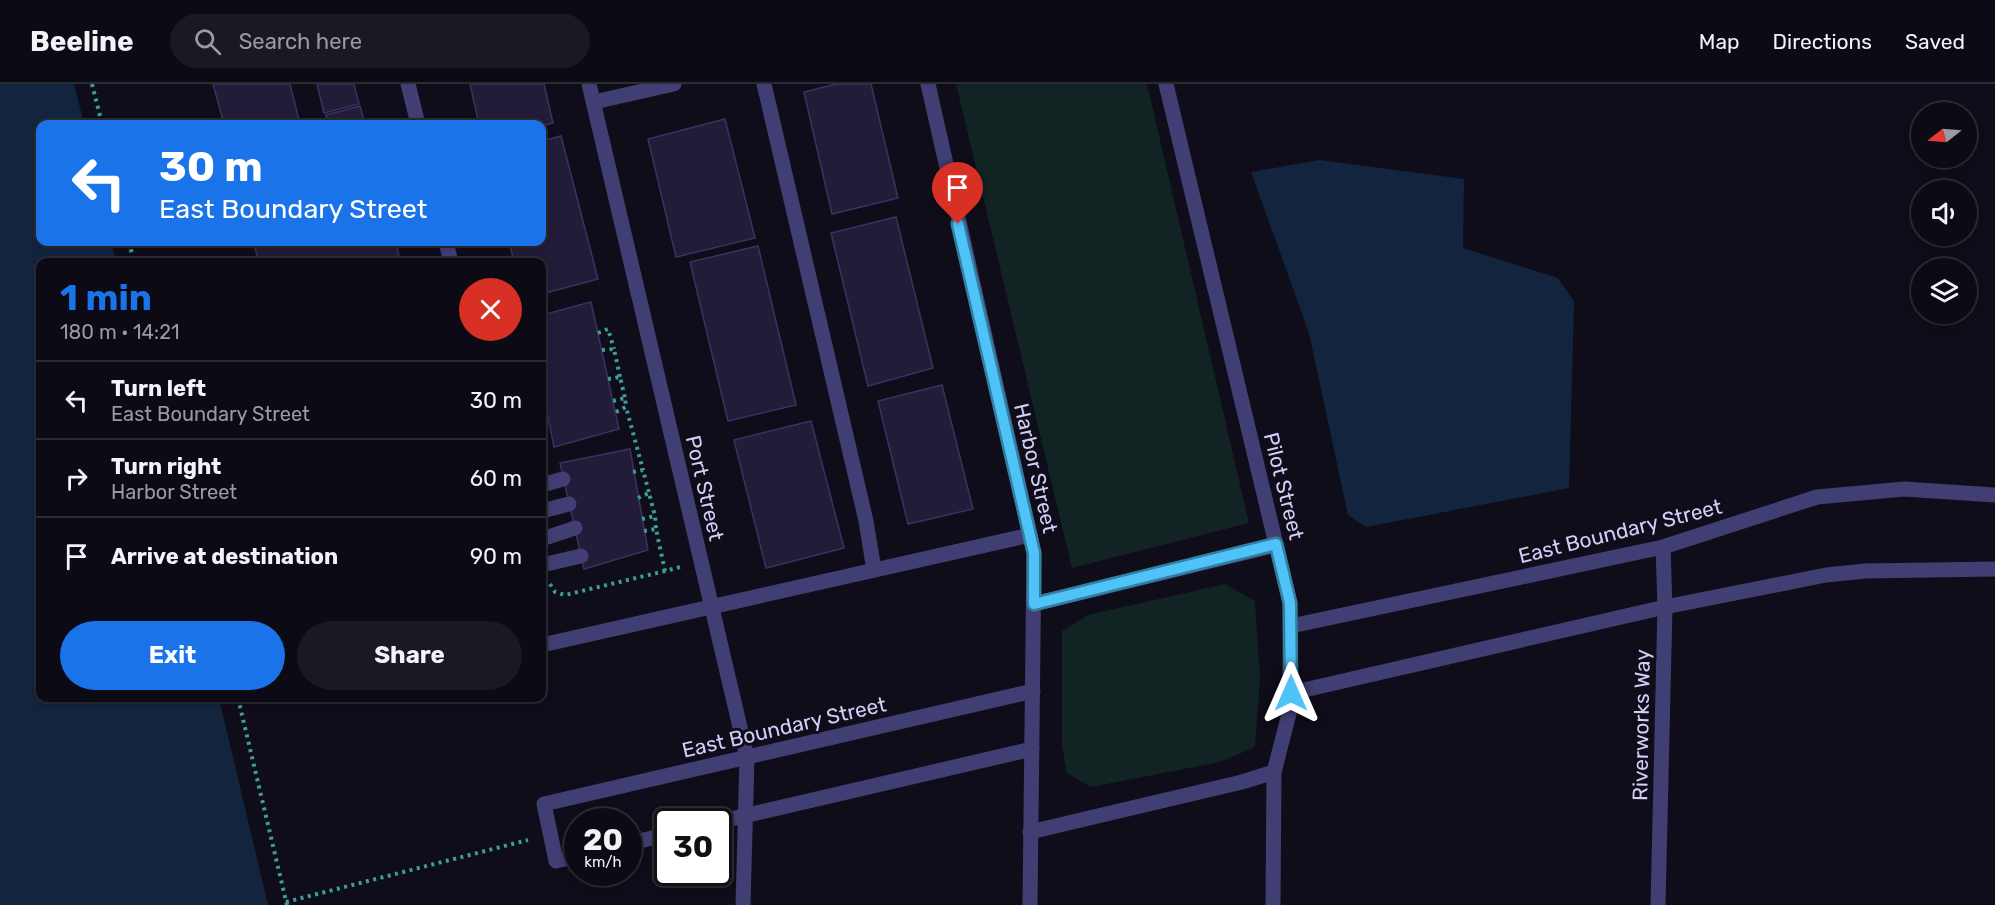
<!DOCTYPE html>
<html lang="en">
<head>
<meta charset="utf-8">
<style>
	body { margin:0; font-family:Rubik,sans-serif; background:#1a1822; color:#f1f3f6; height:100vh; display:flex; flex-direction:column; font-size:22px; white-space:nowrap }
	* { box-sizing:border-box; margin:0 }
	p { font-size:20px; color:#9a9aa0 }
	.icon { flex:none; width:33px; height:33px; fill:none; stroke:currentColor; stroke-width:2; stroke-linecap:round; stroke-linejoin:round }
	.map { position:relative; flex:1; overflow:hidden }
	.sheet { position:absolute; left:36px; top:174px; width:510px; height:444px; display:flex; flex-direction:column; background:#0c0a14; border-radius:12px; box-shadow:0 3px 9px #0003,0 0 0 2px #2c2b34 }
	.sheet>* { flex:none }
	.banner { position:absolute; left:36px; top:36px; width:510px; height:126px; border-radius:12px; box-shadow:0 3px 9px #0003,0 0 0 2px #2c2b34; background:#1a73e8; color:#fff; overflow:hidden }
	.needle { width:39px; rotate:253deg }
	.tools { position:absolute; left:1911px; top:18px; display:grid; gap:12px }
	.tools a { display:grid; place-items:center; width:66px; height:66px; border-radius:50%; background:#0c0a14; box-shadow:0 3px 9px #0003,0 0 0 2px #2c2b34; font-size:30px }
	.speed { position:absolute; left:564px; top:724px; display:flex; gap:12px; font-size:30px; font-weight:700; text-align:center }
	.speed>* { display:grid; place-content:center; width:78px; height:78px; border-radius:50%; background:#0c0a14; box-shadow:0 3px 9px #0003,0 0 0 2px #2c2b34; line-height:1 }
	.speed small { font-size:15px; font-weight:400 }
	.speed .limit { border:3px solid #111; border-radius:9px; background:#fff; color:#111 }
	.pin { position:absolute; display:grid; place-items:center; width:51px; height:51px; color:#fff; margin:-62px -26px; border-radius:50% 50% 50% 0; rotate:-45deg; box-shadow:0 0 6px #0007 }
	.pin .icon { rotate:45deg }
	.me { position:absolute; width:66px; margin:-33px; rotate:0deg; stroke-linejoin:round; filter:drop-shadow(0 0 4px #0008) }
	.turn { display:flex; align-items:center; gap:21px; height:126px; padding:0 24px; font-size:27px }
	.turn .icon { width:78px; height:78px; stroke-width:2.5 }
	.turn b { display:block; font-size:42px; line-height:51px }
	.round { display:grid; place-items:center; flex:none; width:63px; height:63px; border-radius:32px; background:#1a1822 }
	.summary { display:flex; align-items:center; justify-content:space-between; height:102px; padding:0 24px }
	h1 { font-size:36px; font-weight:700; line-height:45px; color:#1a73e8 }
	.primary-button { display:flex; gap:12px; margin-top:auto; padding:12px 24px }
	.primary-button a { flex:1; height:69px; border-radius:36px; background:#1a73e8; color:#fff; font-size:24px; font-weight:700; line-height:69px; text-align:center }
	.primary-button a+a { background:#1a1822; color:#f1f3f6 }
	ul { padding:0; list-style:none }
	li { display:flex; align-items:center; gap:18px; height:78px; padding:0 24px; border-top:2px solid #2c2b34 }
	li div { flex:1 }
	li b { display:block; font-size:22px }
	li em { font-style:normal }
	header { display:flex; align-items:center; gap:36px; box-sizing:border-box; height:84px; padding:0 30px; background:#0c0a14; border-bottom:2px solid #2c2b34 }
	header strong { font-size:28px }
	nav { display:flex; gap:33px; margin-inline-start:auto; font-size:21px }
	.search { width:420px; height:54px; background:#1a1822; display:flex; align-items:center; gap:15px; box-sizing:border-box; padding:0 21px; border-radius:33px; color:#9a9aa0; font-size:22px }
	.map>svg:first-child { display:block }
	.green { fill:#112323 }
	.water { fill:#13243e }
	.building { fill:#221c39; stroke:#3b3162; stroke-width:1.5 }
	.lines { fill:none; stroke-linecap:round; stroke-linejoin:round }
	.path { stroke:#3b9e9a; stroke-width:4; stroke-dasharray:3 4.5; stroke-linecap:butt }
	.minor { stroke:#413e73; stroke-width:15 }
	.route-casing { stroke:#337fa1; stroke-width:15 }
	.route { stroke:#4fc3f7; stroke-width:10 }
	.labels { text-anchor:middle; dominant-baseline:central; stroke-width:6; stroke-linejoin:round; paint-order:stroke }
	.street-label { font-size:21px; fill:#d3cdf8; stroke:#100d1a }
</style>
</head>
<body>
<header>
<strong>Beeline</strong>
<div class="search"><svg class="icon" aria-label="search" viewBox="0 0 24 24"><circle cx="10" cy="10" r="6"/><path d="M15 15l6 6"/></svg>Search here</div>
<nav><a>Map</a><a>Directions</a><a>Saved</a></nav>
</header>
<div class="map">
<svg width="1995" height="821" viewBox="0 0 1995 821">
	<rect width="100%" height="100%" fill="#100d1a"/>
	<g class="green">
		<path d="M956,0h191l102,439 -177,45z"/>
		<path d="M1225,500l30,17 5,78 -5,68 -35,15 -129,25 -24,-14 -5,-27v-115l26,-16z"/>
	</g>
	<g class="water">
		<path d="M0,0h74l10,40h-44v118h71l5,20h-76v436h179l49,207h-268z"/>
		<path d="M1320,76l144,19 -1,69 95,30 16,23 -5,187 -203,39 -18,-12 -39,-182 -58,-161z"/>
	</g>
	<g class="building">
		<path d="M213,0h77l10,40h-76z"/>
		<path d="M317,0h37l5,20 -35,9z"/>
		<path d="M470,0h74l9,39 -11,3 -63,-2z"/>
		<path d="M836,0h35l27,114 -66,16 -28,-122z"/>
		<path d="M360,22l5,18h-37l-2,-9z"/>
		<path d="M725,35l30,119 -79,19 -28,-118z"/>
		<path d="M561,52l37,143 -56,15v-32h-28l-5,-20h33v-101z"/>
		<path d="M896,133l37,151 -65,18 -37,-153z"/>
		<path d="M253,158h143l4,19 -141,1z"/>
		<path d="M758,162l38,159 -68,16 -38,-159z"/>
		<path d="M591,218l28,127 -65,18 -12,-60v-72z"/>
		<path d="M942,301l31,124 -65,15 -30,-123z"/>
		<path d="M811,337l33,127 -78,20 -32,-128z"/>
		<path d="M630,365l18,101 -64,19 -24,-106z"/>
	</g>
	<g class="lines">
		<g class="path">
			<path d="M92,0l10,40"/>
			<path d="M129,158l5,20"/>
			<path d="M598,249l10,-4 6,20"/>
			<path d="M602,266l12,-1 6,28"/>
			<path d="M608,295l12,-2 5,21"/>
			<path d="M613,317l12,-3 1,9"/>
			<path d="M616,328l10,-5 17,63"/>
			<path d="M633,388l10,-2 6,23"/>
			<path d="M638,414l11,-5 6,23"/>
			<path d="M642,435l13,-3 1,13"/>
			<path d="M644,447l12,-2 9,42 15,-4"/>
			<path d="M550,500l5,8 10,3 100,-24"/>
			<path d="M238,614l49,207"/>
			<path d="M286,818l242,-62"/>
		</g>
		<g class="minor">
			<path d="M408,0l10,40"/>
			<path d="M589,0l158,673 -4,148"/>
			<path d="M764,0l102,437 8,49"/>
			<path d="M928,0l106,469 -4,352"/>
			<path d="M1166,0l124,519v107l-16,62 -1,133"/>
			<path d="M594,18l80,-18"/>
			<path d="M446,158l5,20"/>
			<path d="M542,401l21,-6"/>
			<path d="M542,427l27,-7"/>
			<path d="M542,455l33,-11"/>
			<path d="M542,481l39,-9"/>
			<path d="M1034,520l242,-59"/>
			<path d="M1291,542l372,-79 154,-50 87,-8 91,6"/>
			<path d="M542,561l488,-110"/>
			<path d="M1291,609l374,-86 161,-32 39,-4 130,-2"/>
			<path d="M718,738l314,-73"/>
			<path d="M1030,748l212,-50 32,-10"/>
			<path d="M628,760l40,-10"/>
			<path d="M578,772l-22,5 -12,-57 489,-113"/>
			<path d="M1658,821l7,-298 -2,-60"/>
		</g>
	</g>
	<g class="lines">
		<defs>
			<path id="route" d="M958,140l76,329v51l242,-60 14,59 1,90"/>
		</defs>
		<use href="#route" class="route-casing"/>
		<use href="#route" class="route"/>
	</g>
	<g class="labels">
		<g class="street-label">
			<text transform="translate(1036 384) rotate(77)">Harbor Street</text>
			<text transform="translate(1284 402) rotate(76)">Pilot Street</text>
			<text transform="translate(705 404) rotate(77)">Port Street</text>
			<text transform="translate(1620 447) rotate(-14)">East Boundary Street</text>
			<text transform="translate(1641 641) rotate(-89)">Riverworks Way</text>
			<text transform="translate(784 643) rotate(-13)">East Boundary Street</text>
		</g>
	</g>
</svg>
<div class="tools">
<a><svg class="needle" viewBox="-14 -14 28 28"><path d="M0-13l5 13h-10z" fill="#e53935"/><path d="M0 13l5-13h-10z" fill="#9a9aa0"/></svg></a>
<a><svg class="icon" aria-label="sound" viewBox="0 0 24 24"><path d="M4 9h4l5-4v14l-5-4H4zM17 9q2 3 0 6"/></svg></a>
<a><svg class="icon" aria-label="layers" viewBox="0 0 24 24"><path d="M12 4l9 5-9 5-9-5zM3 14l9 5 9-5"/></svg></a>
</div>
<div class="speed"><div>20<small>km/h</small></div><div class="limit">30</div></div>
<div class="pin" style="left:958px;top:140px;background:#d93025"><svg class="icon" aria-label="arrive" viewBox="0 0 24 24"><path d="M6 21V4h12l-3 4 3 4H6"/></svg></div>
<svg class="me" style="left:1291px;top:609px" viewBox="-20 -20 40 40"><path d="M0-17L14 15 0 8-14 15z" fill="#4fc3f7" stroke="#fff" stroke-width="4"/></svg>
<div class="banner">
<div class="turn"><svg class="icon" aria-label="left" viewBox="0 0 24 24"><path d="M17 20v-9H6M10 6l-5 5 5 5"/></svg><div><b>30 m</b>East Boundary Street</div></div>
</div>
<section class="sheet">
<div class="summary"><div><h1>1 min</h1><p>180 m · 14:21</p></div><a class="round" style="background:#d93025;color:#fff"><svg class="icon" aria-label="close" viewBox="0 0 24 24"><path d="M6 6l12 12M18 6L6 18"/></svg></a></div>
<ul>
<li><svg class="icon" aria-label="left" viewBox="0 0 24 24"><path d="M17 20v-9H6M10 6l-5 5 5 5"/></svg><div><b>Turn left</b><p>East Boundary Street</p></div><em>30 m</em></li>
<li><svg class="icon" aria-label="right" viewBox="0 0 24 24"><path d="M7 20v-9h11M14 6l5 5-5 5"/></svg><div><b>Turn right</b><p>Harbor Street</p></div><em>60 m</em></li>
<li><svg class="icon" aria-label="arrive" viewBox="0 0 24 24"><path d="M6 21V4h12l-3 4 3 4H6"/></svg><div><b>Arrive at destination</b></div><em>90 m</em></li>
</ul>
<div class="primary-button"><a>Exit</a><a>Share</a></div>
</section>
</div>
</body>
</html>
